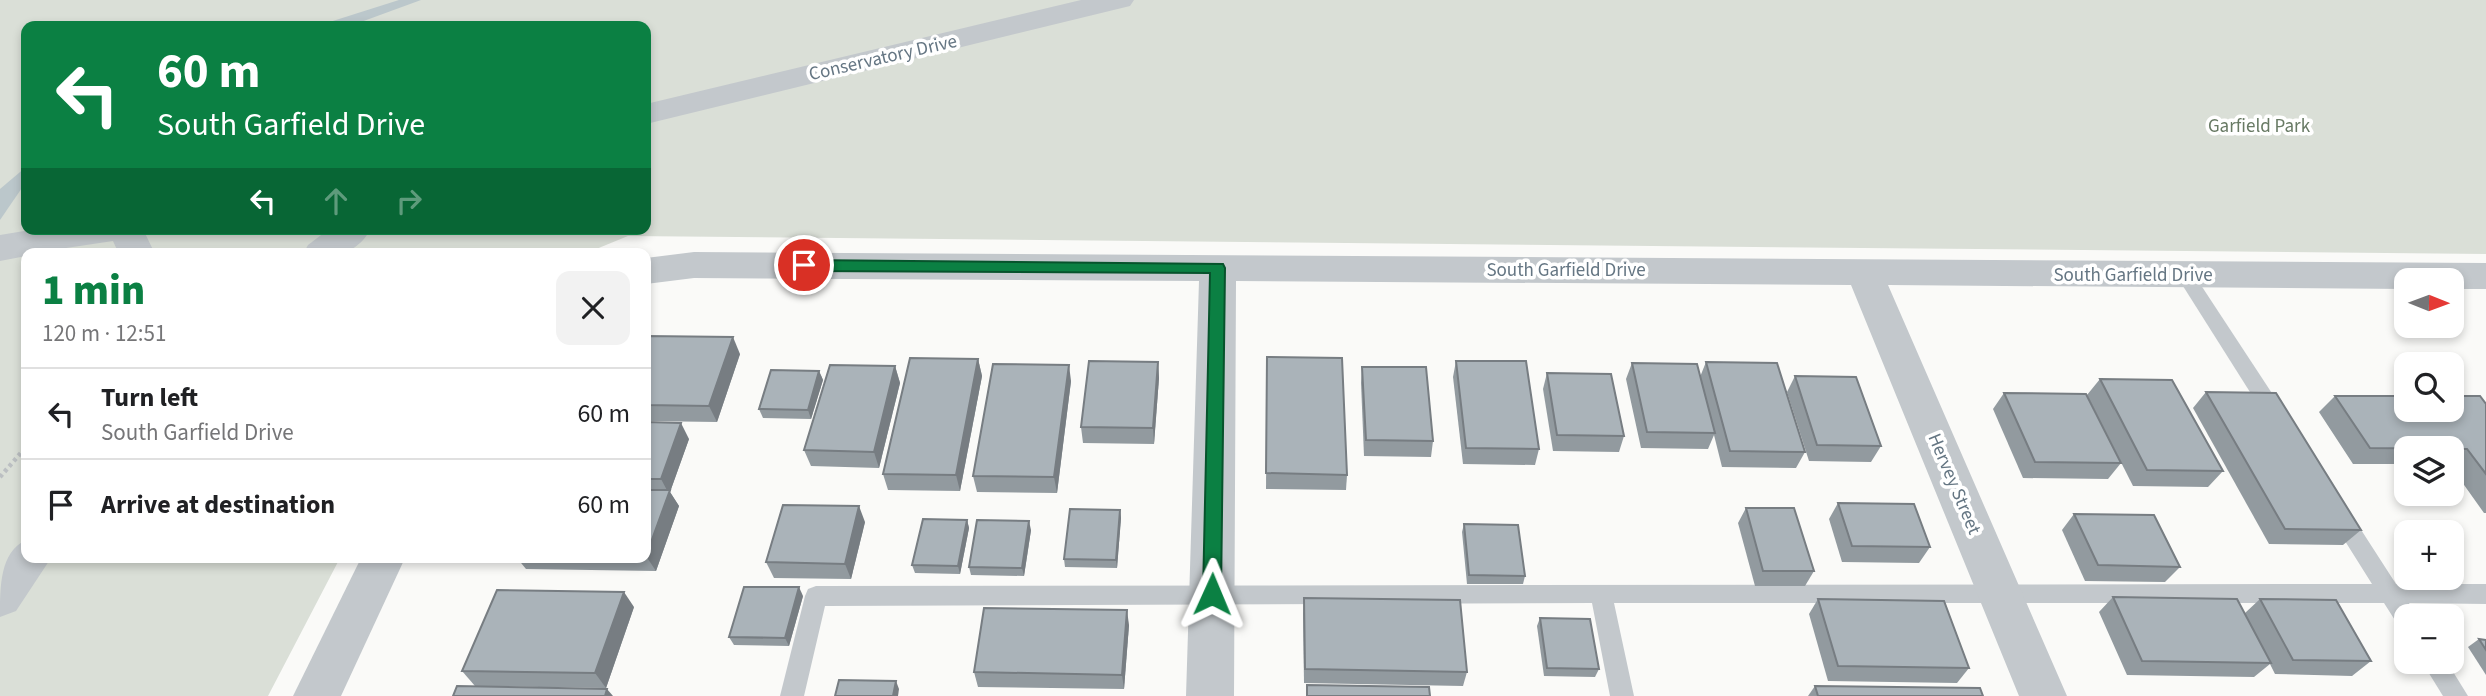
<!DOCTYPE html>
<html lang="en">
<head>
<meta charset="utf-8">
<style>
	body { margin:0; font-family:"Source Sans 3",sans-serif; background:#f2f2f2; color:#202124; height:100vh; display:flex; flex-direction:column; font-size:26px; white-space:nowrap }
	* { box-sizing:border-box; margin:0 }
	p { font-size:23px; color:#757577 }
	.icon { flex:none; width:38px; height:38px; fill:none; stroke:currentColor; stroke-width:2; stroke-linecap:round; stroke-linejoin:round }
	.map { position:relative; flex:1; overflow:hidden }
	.details { position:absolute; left:21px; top:248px; width:630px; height:315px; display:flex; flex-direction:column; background:#fff; border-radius:14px; box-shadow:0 4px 10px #0003 }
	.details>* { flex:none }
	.hud { position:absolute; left:21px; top:21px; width:630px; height:214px; border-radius:14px; box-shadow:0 4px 10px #0003; background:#0b8043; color:#fff; overflow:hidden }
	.needle { width:46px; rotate:91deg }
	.buttons { position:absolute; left:2394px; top:268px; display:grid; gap:14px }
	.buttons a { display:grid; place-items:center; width:70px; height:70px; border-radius:14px; background:#fff; box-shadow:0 4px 10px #0003; font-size:35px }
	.pin { position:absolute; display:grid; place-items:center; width:60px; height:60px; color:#fff; margin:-30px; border:4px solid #fff; border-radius:50%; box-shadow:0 2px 7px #0007 }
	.me { position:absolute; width:77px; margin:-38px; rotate:1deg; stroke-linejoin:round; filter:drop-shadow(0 0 5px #0008) }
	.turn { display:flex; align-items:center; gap:24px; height:147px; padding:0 21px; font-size:32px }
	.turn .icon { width:91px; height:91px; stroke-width:2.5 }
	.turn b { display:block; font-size:49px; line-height:60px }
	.lanes { display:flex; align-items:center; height:66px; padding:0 21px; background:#0003; justify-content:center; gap:35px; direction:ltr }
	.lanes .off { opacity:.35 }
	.round { display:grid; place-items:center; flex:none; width:74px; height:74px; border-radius:14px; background:#f2f2f2 }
	.summary { display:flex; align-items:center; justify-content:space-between; height:119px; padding:0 21px }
	h1 { font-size:42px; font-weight:800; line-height:52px; color:#0b8043 }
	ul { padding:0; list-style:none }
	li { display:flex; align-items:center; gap:21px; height:91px; padding:0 21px; border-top:2px solid #e0e0e0 }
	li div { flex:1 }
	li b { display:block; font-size:26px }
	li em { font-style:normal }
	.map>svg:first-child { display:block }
	.green { fill:#dadfd7; fill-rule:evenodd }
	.water { fill:#bbc7cb }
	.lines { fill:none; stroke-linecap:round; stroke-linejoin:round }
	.path { stroke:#bbbfc2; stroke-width:4.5; stroke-dasharray:3.5 3.5; stroke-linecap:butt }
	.lane { fill:#c3c8cc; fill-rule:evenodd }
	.street { fill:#c3c8cc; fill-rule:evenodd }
	.wall { fill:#929a9f }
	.shaded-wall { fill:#777d82 }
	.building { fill:#aab3b9; stroke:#777d82; stroke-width:2 }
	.route { fill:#0b8043; stroke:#07532c; stroke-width:2 }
	.labels { text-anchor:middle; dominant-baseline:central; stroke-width:7; stroke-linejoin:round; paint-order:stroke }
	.street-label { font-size:19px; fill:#657683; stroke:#fff }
	.park-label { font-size:19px; fill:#687a64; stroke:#fff }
</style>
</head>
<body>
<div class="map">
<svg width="2486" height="696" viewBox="0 0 2486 696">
	<rect width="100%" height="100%" fill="#fafaf8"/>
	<path class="green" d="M0,0h2486v254l-1858,-18 -44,18h-558v304h314l-72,138h-268zM26,26h620v203h-620z"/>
	<g class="water">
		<path d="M399,0h22l-71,26h-33z"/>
		<path d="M26,167v15l-26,38v-31z"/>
	</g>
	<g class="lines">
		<path class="path" d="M0,477l26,-30"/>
		<g class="lane">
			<path d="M2185,268l6,2 90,137 3,6 -3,6 -7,2 -7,-2 -91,-144 3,-5z"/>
			<path d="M2339,505l8,3 49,76h90v20l-77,-1 7,13h-10v12l-8,-3 -14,-22h-770l20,93h-24l-18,-93 -767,3 -21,90h-24l25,-100 3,-7 8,-3 1556,-2 -44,-70 3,-6z"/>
			<path d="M2422,662h25l21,34h-25z"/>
		</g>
		<g class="street">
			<path d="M1081,0h53l-4,6 -484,118v-20z"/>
			<path d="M36,229h107l12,25h-36l-6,-13 -87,13v2l-26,5v-26z"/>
			<path d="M329,229h42c-18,30 -38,25 -68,25l5,-9z"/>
			<path d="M694,252l1792,11v26h-34v-9h-46v9l-518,-4 179,411h-48l-168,-411 -615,-4 -2,415h-48l13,-415 -505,-3 -48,6v-26z"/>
			<path d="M26,540v18h25l-35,53 -16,6c0,-31 0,-65 26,-77z"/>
			<path d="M361,558h44l-64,138h-48z"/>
		</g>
	</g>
	<g class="wall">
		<path d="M646,336l94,18 -23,68 -71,-1z"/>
		<path d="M1267,357l80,118 -1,15 -80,-1z"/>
		<path d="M978,359l4,17 -22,115 -72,-1 -5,-16z"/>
		<path d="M1456,361l83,88 -4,16 -72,-1 -10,-87z"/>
		<path d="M1158,362l1,16 -5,66 -71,-1 -2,-16z"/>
		<path d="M1706,362l99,90 -9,16 -74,-1 -8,-32 -6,14 -67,-1 -15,-69 6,-16 68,14z"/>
		<path d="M895,366l5,17 -21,85 -68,-2 -7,-16z"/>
		<path d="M1362,367l71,74 -2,16 -67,-1 -3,-73z"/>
		<path d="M819,371l4,9 -12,39 -48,-1 -4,-9z"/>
		<path d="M1547,373l77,63 -5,16 -66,-1 -10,-62z"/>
		<path d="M1795,376l86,70 -10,16 -62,-1 -22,-69z"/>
		<path d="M2100,379l123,92 -15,16 -75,-1 -46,-91z"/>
		<path d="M1071,381l-14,112 -80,-1 -4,-16z"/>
		<path d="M2206,392l155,138 -18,15 -74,-1 -76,-136z"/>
		<path d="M2004,393l117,70 -13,16 -85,-1 -30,-69z"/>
		<path d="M2335,396l151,8v109h-2l-32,-45v-20h-46v16h-53l-34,-52z"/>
		<path d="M646,422l43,17 -19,53 9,14 -23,65 -130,-2 -9,-11h129z"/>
		<path d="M1838,503l92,44 -11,16 -77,-1 -13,-43z"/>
		<path d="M1746,508l68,63 -9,15h-50l-17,-63z"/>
		<path d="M1120,510l1,8 -4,50 -52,-1 -1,-8z"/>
		<path d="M2074,514l106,53 -15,15 -80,-1 -23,-51z"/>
		<path d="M967,520l2,8 -9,46 -45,-1 -3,-8z"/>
		<path d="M865,522l-14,57 -77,-1 -8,-16z"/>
		<path d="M1464,524l61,52 -2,8h-56l-5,-52z"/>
		<path d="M1031,530l-7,46 -53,-1 -2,-8z"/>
		<path d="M803,596l-14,50 -55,-1 -5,-8z"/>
		<path d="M2113,597l132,16 15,-14 111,62 -19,15 -77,-2 -5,-10 -16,13 -127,-2 -28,-63z"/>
		<path d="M1304,598l163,74 -4,14 -159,-3 -1,-70z"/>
		<path d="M1818,599l151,69 -12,15 -129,-2 -19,-67z"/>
		<path d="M634,607l-28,81 -131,-2 -13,-15z"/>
		<path d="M1540,618l59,51 -4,8 -51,-1 -7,-50z"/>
		<path d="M1129,625l-5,64 -146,-2 -4,-15z"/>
		<path d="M2479,639l7,1v35l-18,-28z"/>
		<path d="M1815,686l168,10h-175z"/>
	</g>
	<g class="shaded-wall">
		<path d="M733,337l7,17 -23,68 -8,-16z"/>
		<path d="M978,359l4,17 -22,115 -4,-16z"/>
		<path d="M1158,362l1,16 -5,66 -1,-16z"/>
		<path d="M1069,365l2,16 -14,112 -3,-16z"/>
		<path d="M895,366l5,17 -21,85 -5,-16z"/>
		<path d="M819,371l4,9 -12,39 -3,-9z"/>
		<path d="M681,423l8,16 -19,53 9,14 -23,65 -10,-15 23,-62 -8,-15z"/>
		<path d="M859,506l6,16 -14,57 -6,-15z"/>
		<path d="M1120,510l1,8 -4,50 -1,-8z"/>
		<path d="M967,520l2,8 -9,46 -2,-8z"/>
		<path d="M1029,521l2,9 -7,46 -2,-8z"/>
		<path d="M799,587l4,9 -14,50 -4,-8z"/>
		<path d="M624,592l10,15 -28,81 -11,-15z"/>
		<path d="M1127,610l2,15 -5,64 -2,-14z"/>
		<path d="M896,681l3,8 -1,7h-5z"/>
		<path d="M607,689l6,7h-8z"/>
	</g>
	<g class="building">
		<path d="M646,336l87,1 -24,69 -63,-1z"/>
		<path d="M1267,357l75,1 5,117 -81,-2z"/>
		<path d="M910,358l68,1 -22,116 -73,-1z"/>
		<path d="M1089,361l69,1 -5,66 -72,-1z"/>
		<path d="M1456,361h70l13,88 -73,-1z"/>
		<path d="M1706,362l71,1 28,89 -75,-1z"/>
		<path d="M1632,363l65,1 18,69 -68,-1z"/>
		<path d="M993,364l76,1 -15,112 -81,-1z"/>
		<path d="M830,365l65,1 -21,86 -70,-2z"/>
		<path d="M1362,367h64l7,74 -67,-1z"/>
		<path d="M771,370l48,1 -11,39 -49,-1z"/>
		<path d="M1547,373l64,1 13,62 -67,-1z"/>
		<path d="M1795,376l61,1 25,69 -64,-1z"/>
		<path d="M2100,379l72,1 51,91 -76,-1z"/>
		<path d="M2206,392l70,1 85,137 -76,-1z"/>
		<path d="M2004,393l82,1 35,69 -86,-1z"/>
		<path d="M2335,396h71v14h46v-14h28l6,8v70l-19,-25 -97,-1z"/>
		<path d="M646,422l35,1 -20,56h-15z"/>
		<path d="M646,490h24l-24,66z"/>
		<path d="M1838,503l76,1 16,43 -78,-1z"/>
		<path d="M783,505l76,1 -14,58 -79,-2z"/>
		<path d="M1746,508h48l20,63h-51z"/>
		<path d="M1070,509l50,1 -4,50 -52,-1z"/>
		<path d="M2074,514l80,1 26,52 -82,-2z"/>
		<path d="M923,519l44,1 -9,46 -46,-1z"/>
		<path d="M977,520l52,1 -7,47 -53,-1z"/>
		<path d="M1464,524l54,1 7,51 -56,-1z"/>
		<path d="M744,587h55l-14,51 -56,-1z"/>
		<path d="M497,590l127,2 -29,81 -133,-2z"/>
		<path d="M2113,597l124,2 34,64 -129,-2z"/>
		<path d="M1304,598l156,2 7,72 -162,-3z"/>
		<path d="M1818,599l126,2 25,67 -131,-2z"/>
		<path d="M2260,599l76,1 35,61 -78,-1z"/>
		<path d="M984,608l143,2 -5,65 -148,-3z"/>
		<path d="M1540,618l50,1 9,50 -52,-1z"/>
		<path d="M2479,639l7,1v10z"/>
		<path d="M839,680l57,1 -3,15h-58z"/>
		<path d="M1307,685l122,2 1,9h-123z"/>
		<path d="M457,686l150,3 -2,7h-152z"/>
		<path d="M1815,686l165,2 3,8h-165z"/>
	</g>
	<path class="route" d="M804,260l419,4 2,4 -4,326 -3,6 -6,2 -7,-2 -2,-6 7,-321 -406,-2 -7,-6z"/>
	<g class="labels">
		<g class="street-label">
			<text transform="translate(883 58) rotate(-13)">Conservatory Drive</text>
			<text x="1566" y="270">South Garfield Drive</text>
			<text x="2133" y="275">South Garfield Drive</text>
			<text transform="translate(1954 484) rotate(67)">Hervey Street</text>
		</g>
		<g class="park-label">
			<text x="2259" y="126">Garfield Park</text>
		</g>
	</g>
</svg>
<div class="buttons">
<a><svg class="needle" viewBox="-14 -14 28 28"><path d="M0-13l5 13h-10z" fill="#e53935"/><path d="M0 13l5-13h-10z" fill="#757577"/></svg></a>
<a><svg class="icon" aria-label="search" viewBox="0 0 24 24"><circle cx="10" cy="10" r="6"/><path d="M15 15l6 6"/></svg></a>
<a><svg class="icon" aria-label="layers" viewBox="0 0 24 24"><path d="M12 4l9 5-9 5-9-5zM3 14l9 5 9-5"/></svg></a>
<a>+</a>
<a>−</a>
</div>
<div class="pin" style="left:804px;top:265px;background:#d93025"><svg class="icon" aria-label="arrive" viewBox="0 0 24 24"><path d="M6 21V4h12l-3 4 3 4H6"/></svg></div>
<svg class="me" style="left:1212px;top:594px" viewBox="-20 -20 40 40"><path d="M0-17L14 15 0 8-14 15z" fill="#0b8043" stroke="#fff" stroke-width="4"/></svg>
<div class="hud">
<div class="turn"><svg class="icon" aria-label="left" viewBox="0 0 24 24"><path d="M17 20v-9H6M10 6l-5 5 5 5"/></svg><div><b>60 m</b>South Garfield Drive</div></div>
<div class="lanes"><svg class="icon" aria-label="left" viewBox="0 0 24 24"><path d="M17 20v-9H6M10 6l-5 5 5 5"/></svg><svg class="icon off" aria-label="ahead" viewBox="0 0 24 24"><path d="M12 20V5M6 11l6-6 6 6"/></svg><svg class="icon off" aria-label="right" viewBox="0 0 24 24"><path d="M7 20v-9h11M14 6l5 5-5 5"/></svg></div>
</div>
<section class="details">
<div class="summary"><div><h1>1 min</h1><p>120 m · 12:51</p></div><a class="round"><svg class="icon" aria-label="close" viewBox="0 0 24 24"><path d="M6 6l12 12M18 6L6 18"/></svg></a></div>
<ul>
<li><svg class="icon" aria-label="left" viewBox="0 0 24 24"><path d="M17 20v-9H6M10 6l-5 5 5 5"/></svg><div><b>Turn left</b><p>South Garfield Drive</p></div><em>60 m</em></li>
<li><svg class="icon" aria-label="arrive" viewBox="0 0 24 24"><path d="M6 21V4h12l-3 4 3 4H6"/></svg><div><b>Arrive at destination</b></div><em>60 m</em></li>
</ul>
</section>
</div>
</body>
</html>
